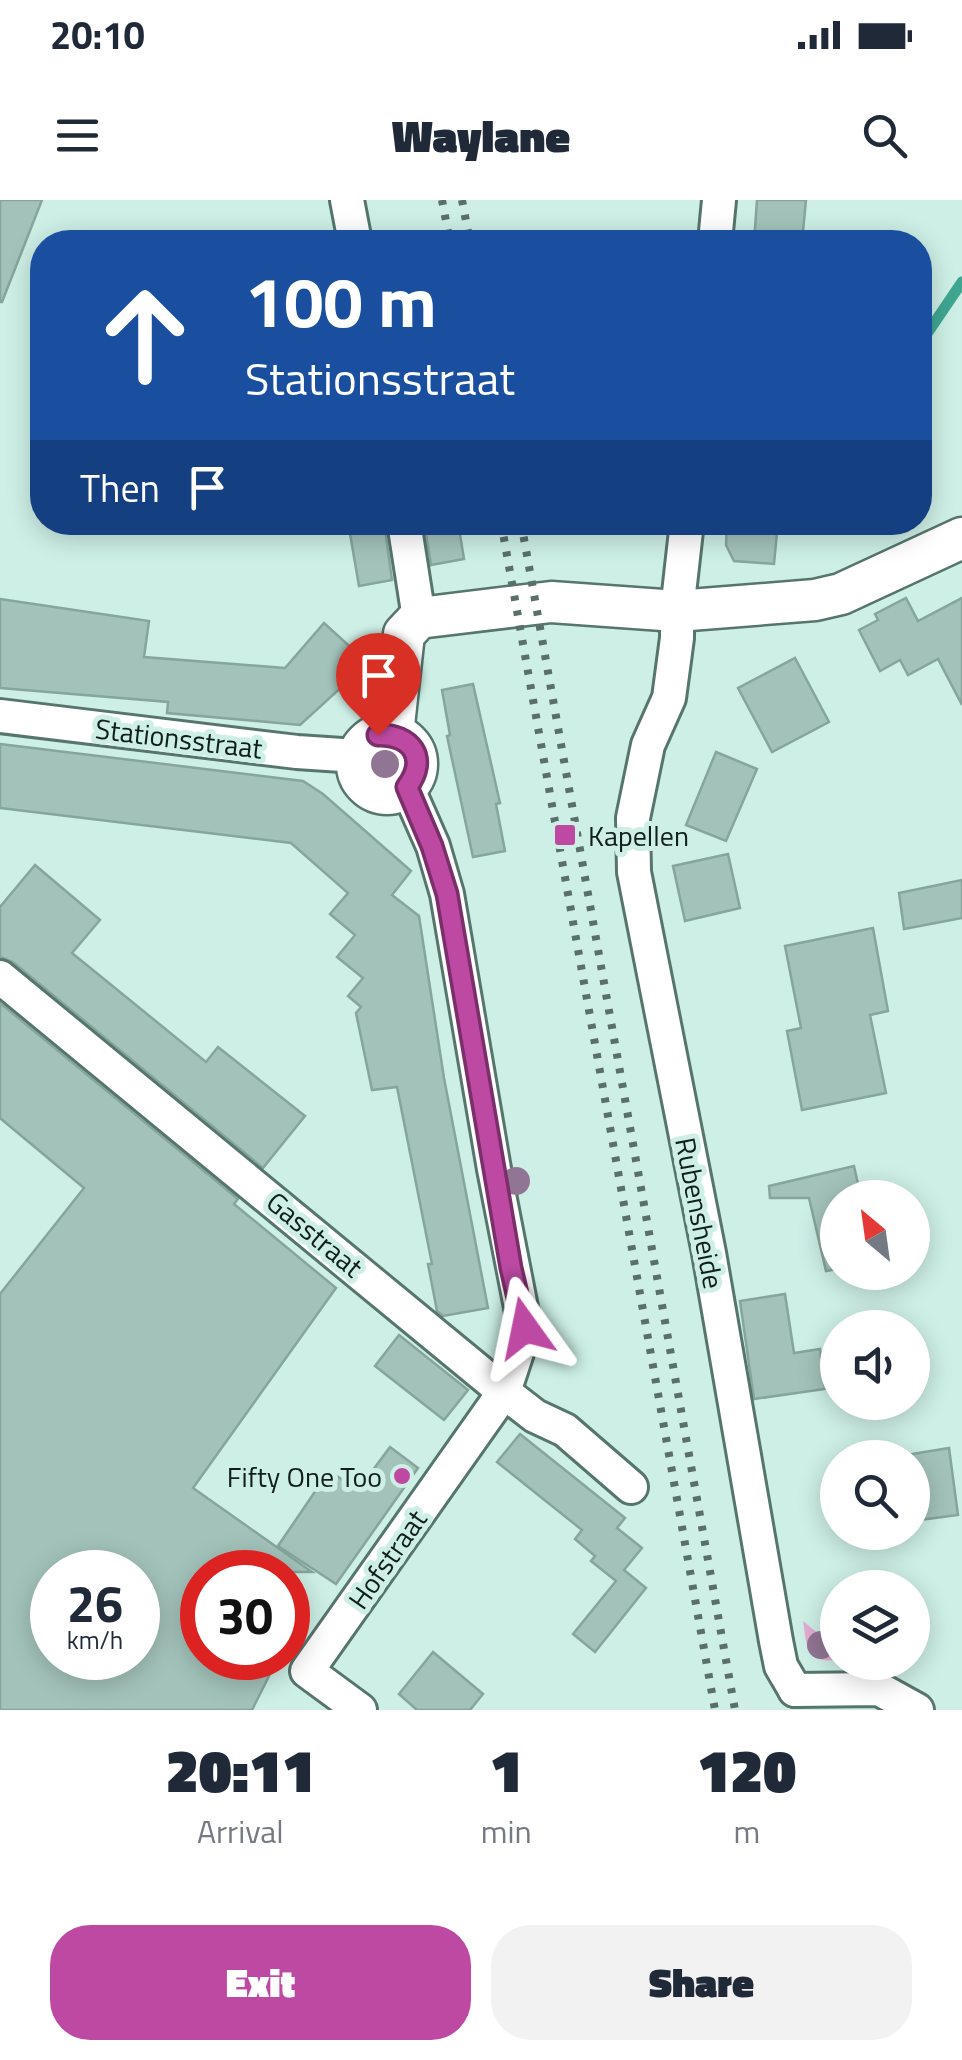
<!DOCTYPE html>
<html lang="en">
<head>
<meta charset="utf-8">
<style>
	body { margin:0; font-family:"Titillium Web",sans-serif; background:#f2f2f3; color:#1f2937; height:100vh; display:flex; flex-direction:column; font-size:38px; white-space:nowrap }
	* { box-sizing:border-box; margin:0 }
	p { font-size:32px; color:#747a83 }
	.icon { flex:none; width:55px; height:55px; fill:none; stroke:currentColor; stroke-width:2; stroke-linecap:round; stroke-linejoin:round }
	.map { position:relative; height:1510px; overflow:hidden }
	.drawer { display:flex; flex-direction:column; background:#fff; flex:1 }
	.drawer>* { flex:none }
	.hud { position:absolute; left:30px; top:30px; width:902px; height:305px; border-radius:40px; box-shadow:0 5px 25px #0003; background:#1a4fa0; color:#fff; overflow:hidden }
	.needle { width:65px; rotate:331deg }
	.tools { position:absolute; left:820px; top:980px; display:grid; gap:20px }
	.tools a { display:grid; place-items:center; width:110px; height:110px; border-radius:50%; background:#fff; box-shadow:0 5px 25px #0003; font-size:50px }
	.speed { position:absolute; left:30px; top:1350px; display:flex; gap:20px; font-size:50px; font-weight:700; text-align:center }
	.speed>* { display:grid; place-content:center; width:130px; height:130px; border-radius:50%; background:#fff; box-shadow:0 5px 25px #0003; line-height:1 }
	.speed small { font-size:25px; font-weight:400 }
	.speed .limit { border:15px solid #d22; background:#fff; color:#111 }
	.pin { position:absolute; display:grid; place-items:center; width:85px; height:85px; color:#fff; margin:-102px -42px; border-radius:50% 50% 50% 0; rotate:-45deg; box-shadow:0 0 10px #0007 }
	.pin .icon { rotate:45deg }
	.me { position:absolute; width:110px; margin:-55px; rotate:348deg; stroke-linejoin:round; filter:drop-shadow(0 0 8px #0008) }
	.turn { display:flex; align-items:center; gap:35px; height:210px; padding:0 50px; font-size:45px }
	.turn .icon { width:130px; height:130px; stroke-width:2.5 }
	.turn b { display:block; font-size:70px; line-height:85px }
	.then { display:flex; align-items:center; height:95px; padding:0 50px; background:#0003; gap:20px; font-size:38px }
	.eta { display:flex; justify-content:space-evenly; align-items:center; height:170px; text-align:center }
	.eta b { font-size:60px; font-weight:800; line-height:70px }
	.action { display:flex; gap:20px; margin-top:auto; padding:20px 50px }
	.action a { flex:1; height:115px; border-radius:40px; background:#bd49a3; color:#fff; font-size:40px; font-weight:800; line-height:115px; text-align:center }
	.action a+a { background:#f2f2f3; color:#1f2937 }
	.status { display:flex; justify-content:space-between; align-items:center; height:70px; padding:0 50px; background:#fff; direction:ltr }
	.status svg { height:28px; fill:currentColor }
	header { display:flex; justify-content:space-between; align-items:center; height:130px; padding:0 50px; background:#fff; font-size:45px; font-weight:800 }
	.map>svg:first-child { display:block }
	.green { fill:#e2add2 }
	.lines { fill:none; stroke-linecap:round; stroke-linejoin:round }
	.stream { stroke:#3ea691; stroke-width:11 }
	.building { fill:#a3c3ba; stroke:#85a59d; stroke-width:2.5; fill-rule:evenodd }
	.minor-casing { stroke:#56756d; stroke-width:38 }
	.tertiary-casing { stroke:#56756d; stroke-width:45 }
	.minor { stroke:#fff; stroke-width:32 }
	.tertiary { stroke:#fff; stroke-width:40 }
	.rail { stroke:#5a6f6a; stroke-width:8; stroke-dasharray:5 10; stroke-linecap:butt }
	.tree { fill:#917594 }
	.route-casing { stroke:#7b2f6a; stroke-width:25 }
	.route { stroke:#bd49a3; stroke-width:18 }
	.poi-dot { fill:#bd49a3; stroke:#cdefe6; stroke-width:4 }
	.labels { text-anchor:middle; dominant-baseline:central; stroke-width:10; stroke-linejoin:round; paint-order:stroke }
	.street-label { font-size:28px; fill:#111e1b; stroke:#cdefe6 }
	.poi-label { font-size:28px; fill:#111e1b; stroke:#cdefe6; text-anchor:start }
</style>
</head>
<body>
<div class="status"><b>20:10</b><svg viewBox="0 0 49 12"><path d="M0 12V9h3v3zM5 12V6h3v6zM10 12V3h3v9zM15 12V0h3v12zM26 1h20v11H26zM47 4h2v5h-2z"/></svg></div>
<header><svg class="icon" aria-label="menu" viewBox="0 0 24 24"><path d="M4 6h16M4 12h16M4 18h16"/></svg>Waylane<svg class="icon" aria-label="search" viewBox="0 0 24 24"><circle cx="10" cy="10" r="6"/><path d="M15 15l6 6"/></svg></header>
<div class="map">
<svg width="962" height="1510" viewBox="0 0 962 1510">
	<rect width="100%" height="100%" fill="#cdefe6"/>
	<path class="green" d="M803,1421l34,28v11c-31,3 -30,-12 -34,-39z"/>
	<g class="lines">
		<path class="stream" d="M920,144l42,-62"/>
	</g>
	<g class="building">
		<path d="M0,0h42l-40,102h-2z"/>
		<path d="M757,0h49l-4,42h-48z"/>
		<path d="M348,322h36l8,58 -33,6z"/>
		<path d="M424,322h34l6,37 -33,6z"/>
		<path d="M727,322h51l-4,42 -40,-3 -8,-16z"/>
		<path d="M906,398l12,23 44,-23v107l-24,-46 -30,16 -8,-15 -20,11 -21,-41 19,-10 -3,-6z"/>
		<path d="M0,399l149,22 -5,36 141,11 39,-45 44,40 -68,62 -133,-12 1,-11 -168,-14z"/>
		<path d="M795,458l34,64 -57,30 -34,-64z"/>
		<path d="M473,484l27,119 -4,1 9,47 -32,6 -26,-121 3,-1 -8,-45z"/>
		<path d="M0,544l303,37 20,13 88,77 -19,24 27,21 25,162 44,230 -45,8 -6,-5 -9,-47h4l-35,-177 -25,3 -16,-77 5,-6 -13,-11 15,-18 -26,-21 18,-22 -25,-21 18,-21 -57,-50 -291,-35z"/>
		<path d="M716,552l41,17 -31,72 -40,-16z"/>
		<path d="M728,654l12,54 -55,13 -12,-55z"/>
		<path d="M35,665l65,55 -28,33 134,109 12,-15 87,69 -42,52 -250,-206 -13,-5v-50z"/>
		<path d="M962,680v38l-58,11 -5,-36z"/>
		<path d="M873,728l15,83 -18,4 16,78 -84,17 -15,-79 14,-3 -16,-82z"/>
		<path d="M0,803l238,196 -4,5 102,84 -143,200 119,84h-110v86h76l-26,52h-252v-416l84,-106 -84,-70zM52,1372h86v86h-86z"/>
		<path d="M854,966l7,32h-23v71l-12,2 -17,-73h-39l-1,-12z"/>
		<path d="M785,1094l9,59 26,-4 5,40 -71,10 -14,-98z"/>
		<path d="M399,1135l69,55 -24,30 -69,-54z"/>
		<path d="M520,1234l105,84 -8,10 25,20 -18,22 22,18 -51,64 -22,-18 43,-53 -25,-20 4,-5 -20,-17 7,-9 -85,-68z"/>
		<path d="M390,1247l28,21 -82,116 -58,-38 51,-75 29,19z"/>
		<path d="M949,1248l9,67 -46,6v-67z"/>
		<path d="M433,1452l50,42 -13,16h-53l-18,-16z"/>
	</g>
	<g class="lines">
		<defs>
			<g id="minor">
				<path d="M347,0l8,42"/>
				<path d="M715,42l4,-42"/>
				<path d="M404,322l15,96"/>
				<path d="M687,322l-10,89v27l-8,60 -21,47 -15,73 1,54 75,381 67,388 5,25 14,24"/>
				<path d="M0,516l297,36 60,4"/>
				<path d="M0,777l504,415 31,24 30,14 66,57"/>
				<path d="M795,1490l84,-1 38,21"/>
				<path d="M360,1510l-53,-39 197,-279 21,-64 -31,-159 -47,-275 -14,-48 -26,-59"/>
			</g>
			<g id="tertiary">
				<circle cx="387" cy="564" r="30"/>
				<path d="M393,534l11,-100 15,-16 132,-16 126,9 138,-11 26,-6 121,-56"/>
			</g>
		</defs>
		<use href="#minor" class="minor-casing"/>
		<use href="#tertiary" class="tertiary-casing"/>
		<use href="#minor" class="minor"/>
		<use href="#tertiary" class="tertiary"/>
		<g class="rail">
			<path d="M442,0l8,42"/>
			<path d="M462,0l8,42"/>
			<path d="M501,322l214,1188"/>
			<path d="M521,322l214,1188"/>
		</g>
	</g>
	<g class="tree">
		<circle cx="385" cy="564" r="14"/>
		<circle cx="516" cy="981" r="14"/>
		<circle cx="821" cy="1445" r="14"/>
	</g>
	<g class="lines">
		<defs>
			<path id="route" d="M378,535c33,-1 51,23 29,52l25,59 15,48 64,374 14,60"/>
		</defs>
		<use href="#route" class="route-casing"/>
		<use href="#route" class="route"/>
	</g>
	<g class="poi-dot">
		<rect x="553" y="623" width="24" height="24" rx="5"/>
		<circle cx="402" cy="1276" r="10"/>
	</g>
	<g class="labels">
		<g class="street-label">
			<text transform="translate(179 538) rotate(7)">Stationsstraat</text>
			<text transform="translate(700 1013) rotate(79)">Rubensheide</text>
			<text transform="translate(315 1034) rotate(40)">Gasstraat</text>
			<text transform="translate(387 1359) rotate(-55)">Hofstraat</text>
		</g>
		<g class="poi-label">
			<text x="588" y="635">Kapellen</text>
			<text x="382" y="1276" text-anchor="end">Fifty One Too</text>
		</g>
	</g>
</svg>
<div class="tools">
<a><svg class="needle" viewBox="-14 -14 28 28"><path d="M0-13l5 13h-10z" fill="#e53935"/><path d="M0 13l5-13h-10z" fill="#747a83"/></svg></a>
<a><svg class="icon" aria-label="sound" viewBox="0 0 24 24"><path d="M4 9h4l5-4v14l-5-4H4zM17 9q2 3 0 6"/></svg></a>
<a><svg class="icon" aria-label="search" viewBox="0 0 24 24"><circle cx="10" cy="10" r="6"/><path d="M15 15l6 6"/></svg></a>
<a><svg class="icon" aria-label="layers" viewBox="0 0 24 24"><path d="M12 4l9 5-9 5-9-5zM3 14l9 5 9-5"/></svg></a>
</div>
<div class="speed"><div>26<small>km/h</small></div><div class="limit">30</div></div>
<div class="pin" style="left:378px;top:535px;background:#d93025"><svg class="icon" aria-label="arrive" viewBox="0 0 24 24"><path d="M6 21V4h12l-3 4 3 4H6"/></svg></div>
<svg class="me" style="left:525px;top:1128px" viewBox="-20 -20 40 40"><path d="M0-17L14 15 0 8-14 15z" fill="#bd49a3" stroke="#fff" stroke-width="4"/></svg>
<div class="hud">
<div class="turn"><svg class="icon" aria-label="ahead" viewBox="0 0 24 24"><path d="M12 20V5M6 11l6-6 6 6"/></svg><div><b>100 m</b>Stationsstraat</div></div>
<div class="then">Then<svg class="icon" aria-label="arrive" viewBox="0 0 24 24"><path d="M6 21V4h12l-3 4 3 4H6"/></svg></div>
</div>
</div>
<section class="drawer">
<div class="eta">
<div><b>20:11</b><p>Arrival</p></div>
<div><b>1</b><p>min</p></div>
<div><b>120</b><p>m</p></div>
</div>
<div class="action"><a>Exit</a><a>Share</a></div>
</section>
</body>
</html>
